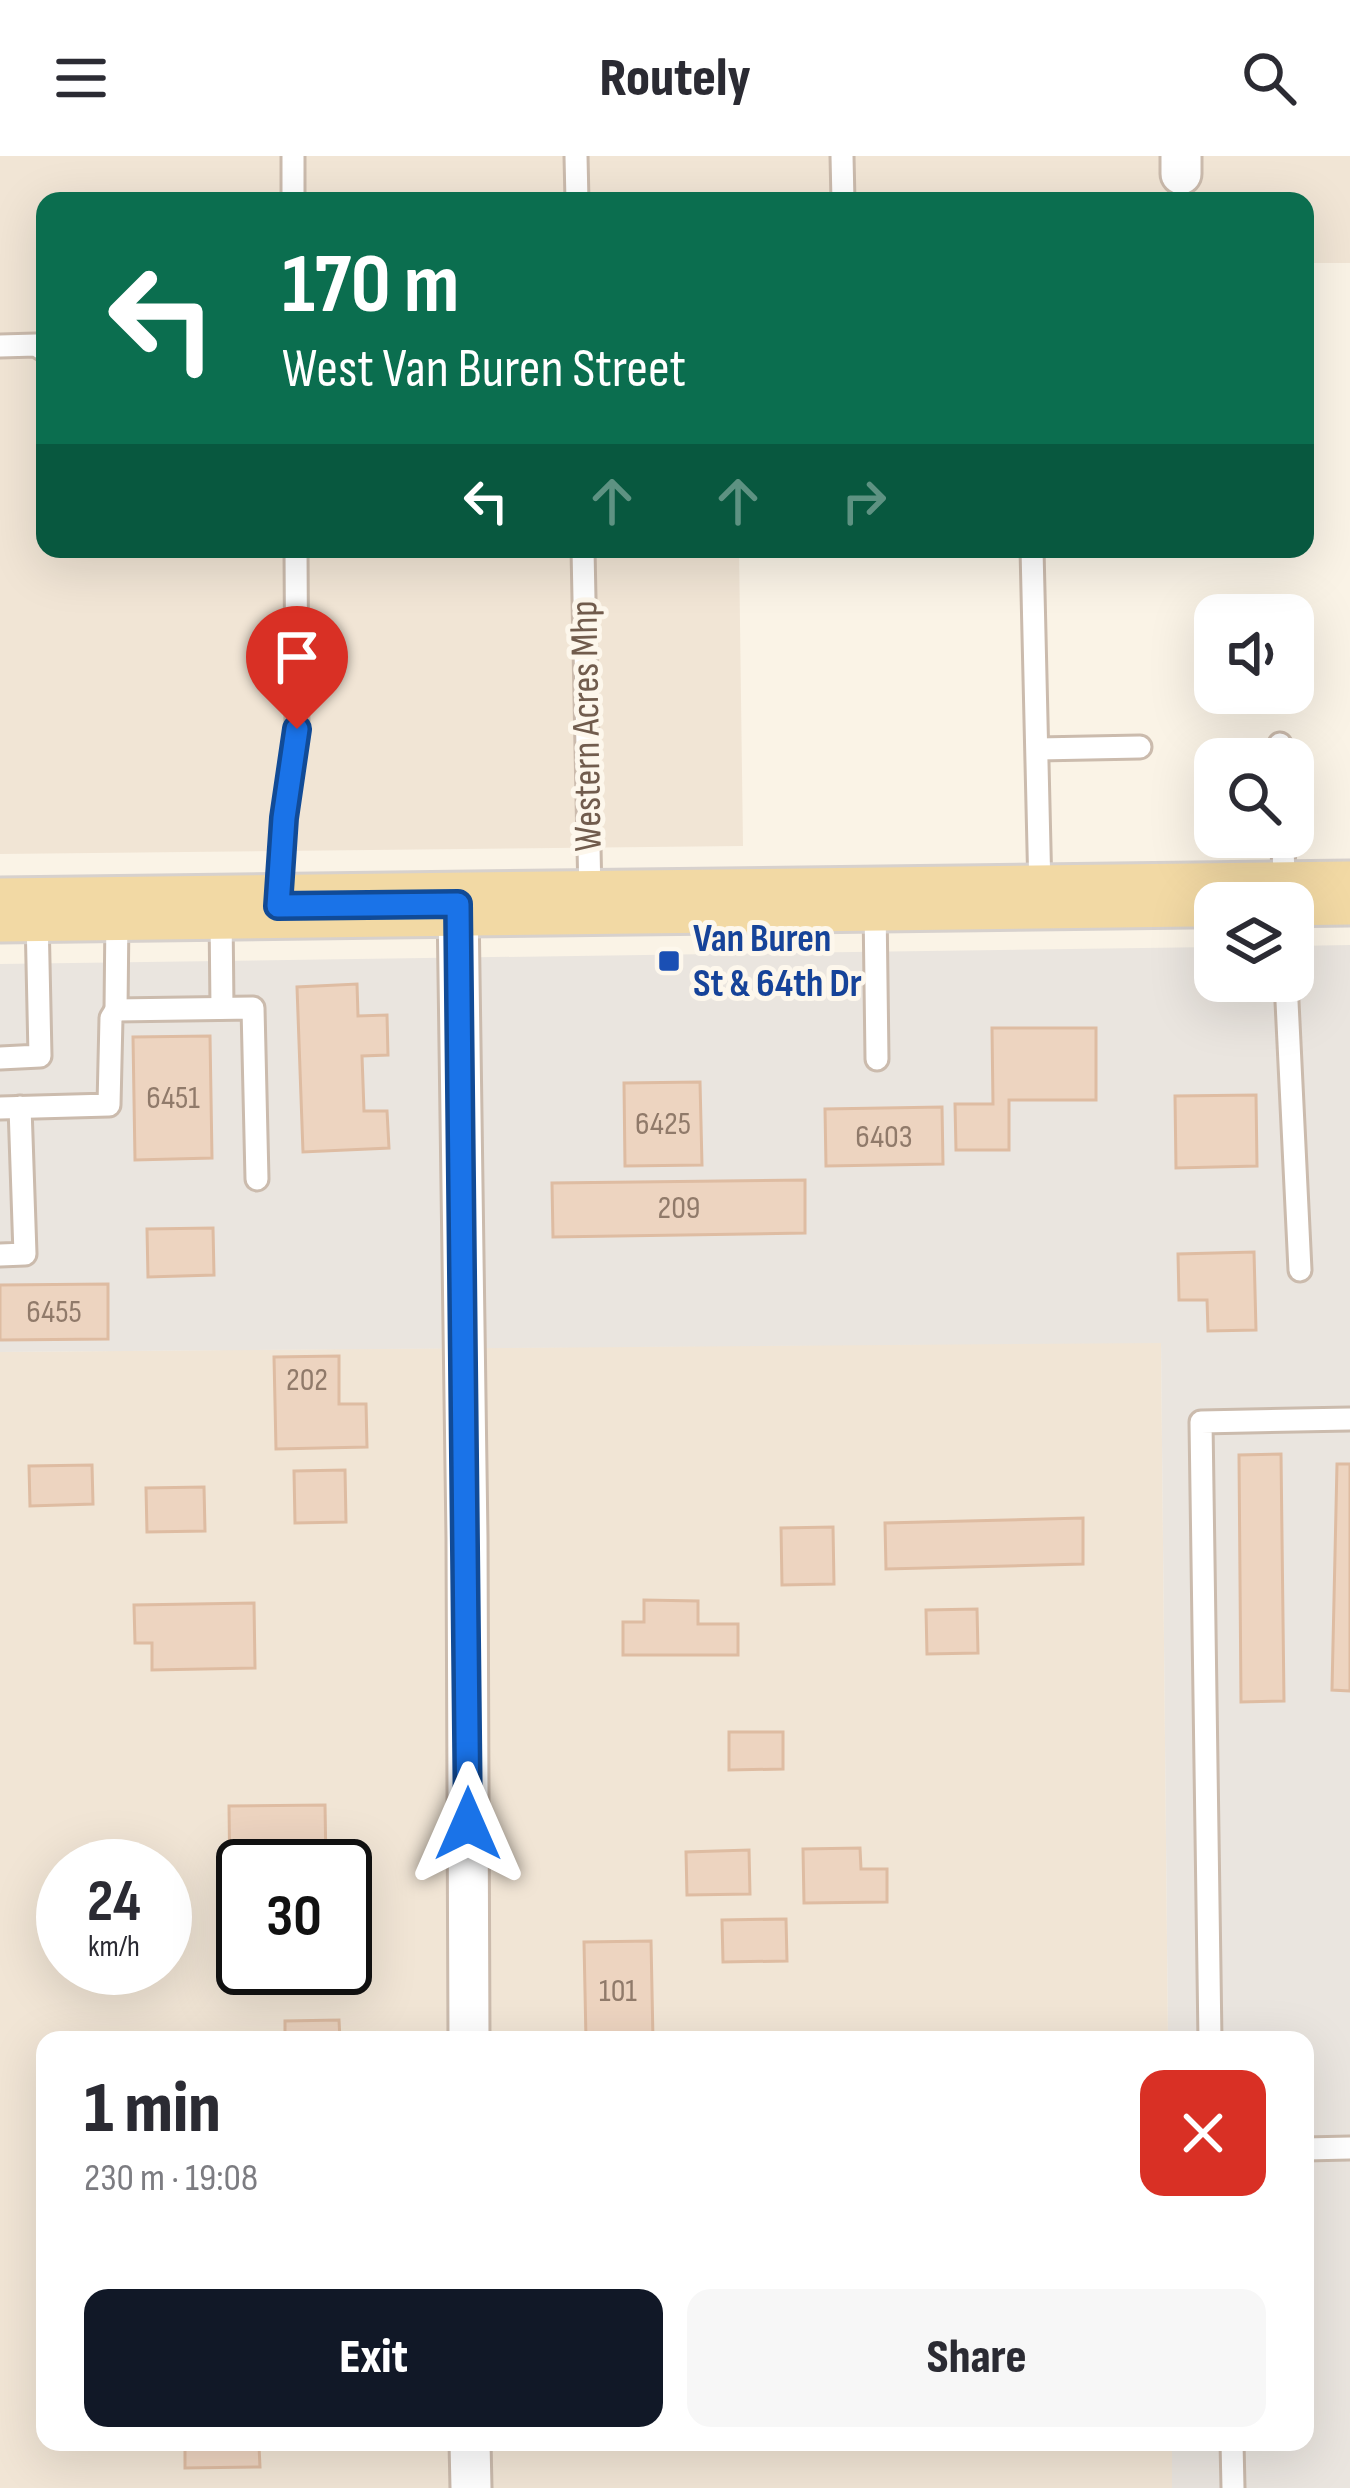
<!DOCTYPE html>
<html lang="en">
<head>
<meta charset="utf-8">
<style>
	body { margin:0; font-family:"Sofia Sans Condensed",sans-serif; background:#f7f7f7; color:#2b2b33; height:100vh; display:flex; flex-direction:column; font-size:45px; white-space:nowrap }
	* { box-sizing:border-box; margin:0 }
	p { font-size:39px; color:#7c7c81 }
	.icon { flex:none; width:66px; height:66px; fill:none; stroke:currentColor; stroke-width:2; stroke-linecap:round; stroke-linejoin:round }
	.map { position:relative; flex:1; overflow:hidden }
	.sheet { position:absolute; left:36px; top:1875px; width:1278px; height:420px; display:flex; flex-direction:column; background:#fff; border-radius:24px; box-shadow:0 12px 48px #0002 }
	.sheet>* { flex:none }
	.hud { position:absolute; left:36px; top:36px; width:1278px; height:366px; border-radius:24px; box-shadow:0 12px 48px #0002; background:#0b6e4f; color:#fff; overflow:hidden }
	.fabs { position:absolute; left:1194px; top:438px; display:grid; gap:24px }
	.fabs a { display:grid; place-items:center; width:120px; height:120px; border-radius:24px; background:#fff; box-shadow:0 12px 48px #0002; font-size:60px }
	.speed { position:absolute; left:36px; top:1683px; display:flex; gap:24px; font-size:60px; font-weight:700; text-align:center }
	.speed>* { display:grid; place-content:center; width:156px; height:156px; border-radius:50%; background:#fff; box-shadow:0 12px 48px #0002; line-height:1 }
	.speed small { font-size:30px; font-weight:400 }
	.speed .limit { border:6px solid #111; border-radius:18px; background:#fff; color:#111 }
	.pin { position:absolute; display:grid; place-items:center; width:102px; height:102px; color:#fff; margin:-123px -51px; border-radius:50% 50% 50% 0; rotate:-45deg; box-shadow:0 0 12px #0007 }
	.pin .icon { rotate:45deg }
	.me { position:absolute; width:132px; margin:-66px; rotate:0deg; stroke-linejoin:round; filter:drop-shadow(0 0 9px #0008) }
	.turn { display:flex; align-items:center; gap:42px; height:252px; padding:0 48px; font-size:54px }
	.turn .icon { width:156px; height:156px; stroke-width:2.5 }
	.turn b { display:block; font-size:84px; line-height:102px }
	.lanes { display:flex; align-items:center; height:114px; padding:0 48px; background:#0003; justify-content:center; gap:60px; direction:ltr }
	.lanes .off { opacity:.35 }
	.round { display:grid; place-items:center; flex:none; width:126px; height:126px; border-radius:24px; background:#f7f7f7 }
	.head { display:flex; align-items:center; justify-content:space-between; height:204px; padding:0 48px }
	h1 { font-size:72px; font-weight:800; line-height:90px }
	.action { display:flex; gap:24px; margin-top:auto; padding:24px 48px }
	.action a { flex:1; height:138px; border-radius:24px; background:#111827; color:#fff; font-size:48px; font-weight:800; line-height:138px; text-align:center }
	.action a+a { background:#f7f7f7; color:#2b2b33 }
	header { display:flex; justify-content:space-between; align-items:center; height:156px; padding:0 48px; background:#fff; font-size:54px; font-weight:800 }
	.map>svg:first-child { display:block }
	.residential { fill:#f1e5d5; fill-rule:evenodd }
	.industrial { fill:#eae5df }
	.building { fill:#edd4c0; stroke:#debca2; stroke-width:3 }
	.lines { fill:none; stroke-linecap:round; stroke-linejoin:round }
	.service-casing { stroke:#cbbbad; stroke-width:27 }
	.minor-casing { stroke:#cbbbad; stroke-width:45 }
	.primary-casing { stroke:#d7d1cd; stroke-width:69 }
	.service { stroke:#fff; stroke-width:21 }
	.minor { stroke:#fff; stroke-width:39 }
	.primary { stroke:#f2d9a4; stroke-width:63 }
	.route-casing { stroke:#114b97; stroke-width:30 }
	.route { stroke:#1a73e8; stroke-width:21 }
	.transit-dot { fill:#1a4fb4; stroke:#fdf7ec; stroke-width:4.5 }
	.labels { text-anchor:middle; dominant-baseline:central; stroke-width:10; stroke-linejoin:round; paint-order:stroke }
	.number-label { font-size:33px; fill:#907a6a }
	.street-label { font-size:39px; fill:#715c4d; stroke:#fdf7ec }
	.transit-label { font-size:39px; font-weight:bold; fill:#164399; stroke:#fdf7ec; text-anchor:start }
</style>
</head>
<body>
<header><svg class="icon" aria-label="menu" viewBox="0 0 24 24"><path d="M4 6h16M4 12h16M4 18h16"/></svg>Routely<svg class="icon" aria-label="search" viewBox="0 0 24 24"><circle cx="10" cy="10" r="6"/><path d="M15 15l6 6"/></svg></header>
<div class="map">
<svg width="1350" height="2332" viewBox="0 0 1350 2332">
	<rect width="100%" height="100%" fill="#faf3e6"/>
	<g class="residential">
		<path d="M0,0h1350v107h-45v-62h-1260v348h694l4,297 -743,8z"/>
		<path d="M1161,1186l7,698h-1123v402h1127v46h-1172v-1136zM63,1710h102v102h-102zM243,1710h102v102h-102z"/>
	</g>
	<path class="industrial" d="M1350,789v1543h-178v-46h133v-402h-137l-7,-697 -1161,9v-388l1215,-17v34h78v-35z"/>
	<g class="building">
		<path d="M357,828l1,32 29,-1 1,40 -26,1 2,55h23l2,37 -86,4 -6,-165z"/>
		<path d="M992,872h104v72h-87v50h-53l-1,-46h38z"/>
		<path d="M210,880l2,122 -77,2 -2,-123z"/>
		<path d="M700,926l2,83 -77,1 -1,-83z"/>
		<path d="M1256,939l1,71 -81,2 -1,-72z"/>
		<path d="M942,951l1,57 -117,2 -1,-57z"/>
		<path d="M805,1024v53l-252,4 -1,-54z"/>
		<path d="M213,1072l1,47 -66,2 -1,-48z"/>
		<path d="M1254,1096l2,78 -48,1 -1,-31h-28l-1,-46z"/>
		<path d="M108,1128v55l-108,1v-55z"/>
		<path d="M339,1200v48h27l1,43 -91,2 -2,-92z"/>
		<path d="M1281,1298l3,247 -43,1 -2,-247z"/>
		<path d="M1337,1308h13v227l-18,-1z"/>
		<path d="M92,1309l1,39 -63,2 -1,-40z"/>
		<path d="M345,1314l1,52 -51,1 -1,-52z"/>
		<path d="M204,1331l1,44 -58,1 -1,-44z"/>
		<path d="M1083,1362v46l-197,5 -1,-46z"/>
		<path d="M833,1371l1,57 -52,1 -1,-57z"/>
		<path d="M644,1444l54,1v23h40v31h-115v-33h21z"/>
		<path d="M254,1447l1,65 -103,2v-27h-17l-1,-38z"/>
		<path d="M977,1453l1,44 -51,1 -1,-44z"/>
		<path d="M729,1576h54v37l-54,1z"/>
		<path d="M325,1649l1,61h-83v21h-13l-1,-81z"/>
		<path d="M860,1692l1,21h26v33l-83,1 -1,-54z"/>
		<path d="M749,1694l1,44 -63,1 -1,-43z"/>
		<rect x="230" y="1761" width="13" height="37"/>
		<path d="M786,1763l1,42 -64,1 -1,-42z"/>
		<path d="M651,1785l2,99h-67l-2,-98z"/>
		<path d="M339,1864l1,20h-55v-19z"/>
		<path d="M185,2286h123v4h-49l1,21 -75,1z"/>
	</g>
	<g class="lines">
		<defs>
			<g id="service">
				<path d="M293,0v45"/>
				<path d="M576,0l1,45"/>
				<path d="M842,0l1,45"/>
				<path d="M0,190l36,-1 9,6"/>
				<path d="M583,393l7,347"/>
				<path d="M1032,393l8,342"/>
				<path d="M1280,588l1,15"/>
				<path d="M1038,593l102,-2"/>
				<path d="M1283,681l1,53"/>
				<path d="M279,744l5,-82 13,-89 -1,-180"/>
				<path d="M875,750l2,153"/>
				<path d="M221,758l1,94"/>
				<path d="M1286,825l14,289"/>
				<path d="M116,854l1,-95"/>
				<path d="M0,902l40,-2 -3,-140"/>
				<path d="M0,952l109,-3 2,-87 5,-8 137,-2 4,171"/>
				<path d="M0,1099l25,-1 -5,-147"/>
				<path d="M1210,1884l-9,-618 149,-3"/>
				<path d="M1305,1993l45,-1"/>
				<path d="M1232,2286l1,46"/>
			</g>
			<g id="minor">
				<path d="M1181,0v18"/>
				<path d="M458,748l9,634 2,502"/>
				<path d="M470,2286l1,46"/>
			</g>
			<path id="primary" d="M0,754l1350,-17"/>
		</defs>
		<use href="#service" class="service-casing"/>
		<use href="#minor" class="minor-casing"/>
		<use href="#primary" class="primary-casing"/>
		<use href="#service" class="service"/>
		<use href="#minor" class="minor"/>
		<use href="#primary" class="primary"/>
	</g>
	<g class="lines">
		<defs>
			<path id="route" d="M297,573l-13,89 -6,88 180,-2 10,920"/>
		</defs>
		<use href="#route" class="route-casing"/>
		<use href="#route" class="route"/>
	</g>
	<rect class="transit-dot" x="657" y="793" width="24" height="24" rx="6"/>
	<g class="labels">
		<g class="number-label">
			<text x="173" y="942">6451</text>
			<text x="663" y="968">6425</text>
			<text x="884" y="981">6403</text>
			<text x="679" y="1052">209</text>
			<text x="54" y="1156">6455</text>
			<text x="307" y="1224">202</text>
			<text x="618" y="1835">101</text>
		</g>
		<g class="street-label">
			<text transform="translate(587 570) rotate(-91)">Western Acres Mhp</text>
		</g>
		<g class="transit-label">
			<text x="693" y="783">Van Buren<tspan x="693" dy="45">St &amp; 64th Dr</tspan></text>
		</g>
	</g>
</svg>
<div class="fabs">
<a><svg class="icon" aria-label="sound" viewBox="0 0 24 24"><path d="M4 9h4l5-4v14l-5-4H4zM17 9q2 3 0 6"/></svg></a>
<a><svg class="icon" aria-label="search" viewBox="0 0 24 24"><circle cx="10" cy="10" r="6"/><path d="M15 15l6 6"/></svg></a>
<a><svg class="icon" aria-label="layers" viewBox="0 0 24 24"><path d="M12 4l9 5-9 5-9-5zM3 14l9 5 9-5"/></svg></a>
</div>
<div class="speed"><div>24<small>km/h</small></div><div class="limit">30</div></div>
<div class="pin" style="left:297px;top:573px;background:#d93025"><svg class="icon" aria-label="arrive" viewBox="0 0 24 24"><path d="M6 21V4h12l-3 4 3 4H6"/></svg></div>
<svg class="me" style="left:468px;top:1668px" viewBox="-20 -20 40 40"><path d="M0-17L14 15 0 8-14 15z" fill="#1a73e8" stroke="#fff" stroke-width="4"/></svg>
<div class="hud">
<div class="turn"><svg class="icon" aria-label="left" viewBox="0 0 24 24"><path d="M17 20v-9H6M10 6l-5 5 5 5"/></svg><div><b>170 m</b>West Van Buren Street</div></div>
<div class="lanes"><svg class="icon" aria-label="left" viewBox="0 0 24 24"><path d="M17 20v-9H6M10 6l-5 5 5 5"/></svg><svg class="icon off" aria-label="ahead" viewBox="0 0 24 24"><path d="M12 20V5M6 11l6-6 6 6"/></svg><svg class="icon off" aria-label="ahead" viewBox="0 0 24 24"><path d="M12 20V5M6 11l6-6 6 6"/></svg><svg class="icon off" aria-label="right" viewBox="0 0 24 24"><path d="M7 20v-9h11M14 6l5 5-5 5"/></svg></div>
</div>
<section class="sheet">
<div class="head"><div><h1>1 min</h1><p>230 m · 19:08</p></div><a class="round" style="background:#d93025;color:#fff"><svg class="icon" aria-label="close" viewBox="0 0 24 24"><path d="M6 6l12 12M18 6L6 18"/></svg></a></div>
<div class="action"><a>Exit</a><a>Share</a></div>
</section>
</div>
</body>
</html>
